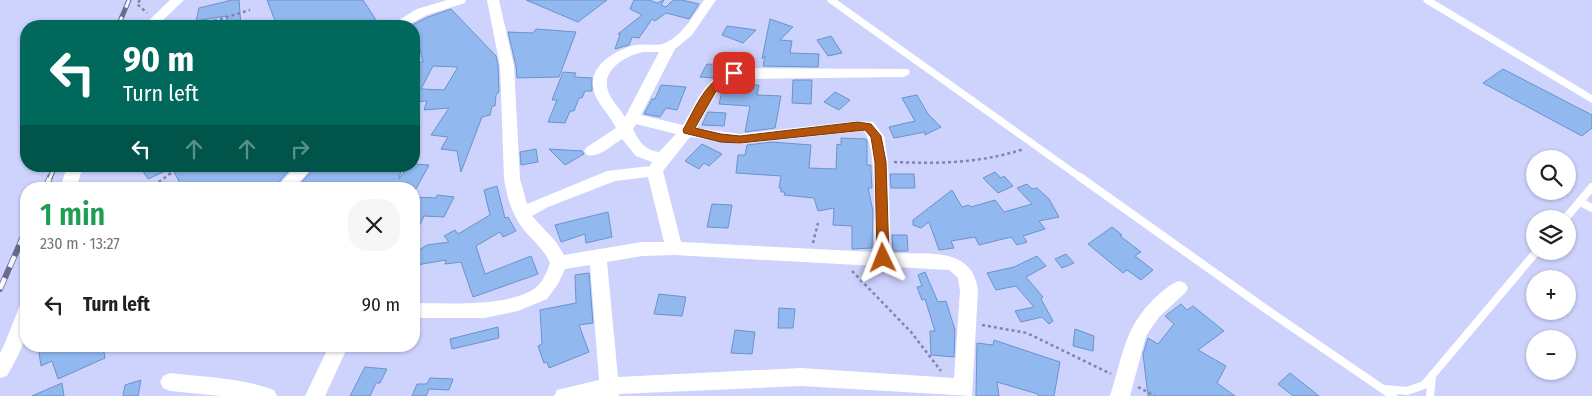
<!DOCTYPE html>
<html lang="en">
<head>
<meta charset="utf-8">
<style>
	body { margin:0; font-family:"Fira Sans Condensed",sans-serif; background:#f6f6f6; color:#202124; height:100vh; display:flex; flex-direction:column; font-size:19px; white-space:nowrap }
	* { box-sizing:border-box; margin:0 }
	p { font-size:16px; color:#757577 }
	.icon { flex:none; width:28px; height:28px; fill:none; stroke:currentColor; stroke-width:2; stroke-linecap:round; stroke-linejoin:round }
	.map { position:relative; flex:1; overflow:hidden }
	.panel { position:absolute; left:20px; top:182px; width:400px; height:170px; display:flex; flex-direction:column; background:#fff; border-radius:20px; box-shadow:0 1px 4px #0004 }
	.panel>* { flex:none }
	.banner { position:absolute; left:20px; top:20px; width:400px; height:152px; border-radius:20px; box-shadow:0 1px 4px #0004; background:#00695c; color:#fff; overflow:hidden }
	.controls { position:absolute; left:1526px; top:150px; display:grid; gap:10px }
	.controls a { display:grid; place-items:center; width:50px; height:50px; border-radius:50%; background:#fff; box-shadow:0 1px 4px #0004; font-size:25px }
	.pin { position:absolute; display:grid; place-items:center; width:42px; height:42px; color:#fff; margin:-21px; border-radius:10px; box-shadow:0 2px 8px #0006 }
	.me { position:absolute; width:55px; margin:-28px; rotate:358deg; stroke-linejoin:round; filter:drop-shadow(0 0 4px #0008) }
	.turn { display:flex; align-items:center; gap:18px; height:105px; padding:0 20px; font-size:22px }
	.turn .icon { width:65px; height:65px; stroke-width:2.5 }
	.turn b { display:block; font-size:35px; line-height:42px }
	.lanes { display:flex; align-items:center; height:48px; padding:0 20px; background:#0003; justify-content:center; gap:25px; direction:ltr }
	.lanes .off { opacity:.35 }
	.round { display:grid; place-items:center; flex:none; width:52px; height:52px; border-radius:20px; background:#f6f6f6 }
	.head { display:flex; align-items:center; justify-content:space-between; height:85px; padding:0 20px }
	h1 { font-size:30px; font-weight:600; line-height:38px; color:#1e9e55 }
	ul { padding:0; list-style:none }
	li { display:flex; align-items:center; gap:15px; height:75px; padding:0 20px }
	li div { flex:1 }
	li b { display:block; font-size:19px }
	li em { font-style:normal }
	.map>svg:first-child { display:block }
	.building { fill:#92b8f0; stroke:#6b92cb; fill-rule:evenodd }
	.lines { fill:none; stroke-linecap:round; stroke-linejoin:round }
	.path { stroke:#8085a7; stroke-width:2.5; stroke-dasharray:3 3; stroke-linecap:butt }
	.lane-far1 { stroke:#fff; stroke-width:7 }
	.lane { stroke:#fff; stroke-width:8 }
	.street { fill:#fff; fill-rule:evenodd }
	.rail-far1-casing { stroke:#686c8c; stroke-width:5 }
	.rail-casing { stroke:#686c8c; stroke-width:6 }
	.rail-far1 { stroke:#f5f6fe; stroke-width:3; stroke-dasharray:10; stroke-linecap:butt }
	.rail { stroke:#f5f6fe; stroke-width:4.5; stroke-dasharray:12; stroke-linecap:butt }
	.route { fill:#b45309; stroke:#753606 }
</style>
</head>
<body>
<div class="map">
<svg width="1592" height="396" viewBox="0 0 1592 396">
	<rect width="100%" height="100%" fill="#cdd3fd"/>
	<g class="building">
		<path d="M232,0h7l2,26h-14l-1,-10 -30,5 3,-13z"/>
		<path d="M267,0h96l17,26h-15l-3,-5 -18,5 -4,-6 -20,6h-43z"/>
		<path d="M526,0h81l-29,22z"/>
		<path d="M634,0h15l8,3 7,-3 -3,5 5,2 7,-7h9l17,4 -10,15 -23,-6 -11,8 -3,-2 -13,19 -7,-1 -3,8 -14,4 5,-15h-2l24,-19 -12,-6z"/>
		<path d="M451,9l45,47 2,10 1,26 -3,3 -1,11h-3l-2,9 -8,2 -21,55 -4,-21 -16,-2 7,-12 -17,-2 18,-27 -25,2 3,-9 -13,1v-39l9,-1 -7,-30 -2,2v-10l14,-7zM433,66l25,1 -14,23 -23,-1z"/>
		<path d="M770,19l23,8 -13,13 12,1 -2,12 29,1 -1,13 -55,-1 2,-10 -3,3z"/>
		<path d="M727,26l29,4 -13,13 -21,-8z"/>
		<path d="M536,29l40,3 -17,45 -42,1 -1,-12 -8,-34 25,1z"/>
		<path d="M831,36l11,17 -14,3 -11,-16z"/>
		<path d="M707,64l14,1 -2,8 -6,5 -13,-1z"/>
		<path d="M1503,69l89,46v13l-10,8 -99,-53z"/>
		<path d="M563,72l13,1 -2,4 18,1v13h-7l-3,7h-3l-5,13h-4l-5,12 -17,-1 9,-22h-5z"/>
		<path d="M793,80h19l-1,24 -19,-1z"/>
		<path d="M661,85l25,2 -9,23 -11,-2 -6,9 -16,-3 8,-15h3z"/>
		<path d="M727,85h32l-2,10 24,1 -6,32 -30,4 5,-26 -31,-2 3,-13z"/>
		<path d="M835,92l15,8 -11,10 -15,-8z"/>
		<path d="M917,95l11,19 13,13 -16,8v-3l-31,6 -5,-11 26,-6 -13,-23z"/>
		<path d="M708,112l18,1 -2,13 -22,-1z"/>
		<path d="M841,138l25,1 1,2v24h4v6l1,17h-4l5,23 -1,37 -20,1v-23l-19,-1 1,-17 -16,3 -4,-13 -30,-3 1,-3h-4v-4h-2l2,-12 -45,-3 2,-18h7l2,-10 25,-3 39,3 -2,23 27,1 1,-25 4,1z"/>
		<path d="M702,144l20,10 -13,12 -5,-3 -5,6 -14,-8z"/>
		<path d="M536,149l2,13 -17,3 -1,-13z"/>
		<path d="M549,149l33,2 2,3 -19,11z"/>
		<path d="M414,164l15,1 -13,24h-110l-8,-3 18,-20 67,3 2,-3h17l-3,13 9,-13h6z"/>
		<path d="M150,166h143l-20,23h-90l-11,-21 -24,11 -6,-9z"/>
		<path d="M995,172l6,6 3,-2 9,10 -15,7 -15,-15z"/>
		<path d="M890,174h24l1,14h-24z"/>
		<path d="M1027,184l5,5 5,-1 12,11 10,18 -20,4 6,8 -22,7 4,6 -10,3 -6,-8 -32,8 -4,-8 -24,4 3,7 -15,2 -10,-28 -8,6 -8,-3v-5l39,-30 10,17 7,-2 2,2 24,-7 9,12 28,-8 -15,-16z"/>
		<path d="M497,186l8,32 3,-1 8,14 -13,6 -3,-5 -24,14 9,28 46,-18 7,18 -65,23 -12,-35 -16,2 1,-4 -29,5 2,-15 8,-5 22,-3 -5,-6 11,-6 3,4 32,-19 -6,-25z"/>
		<path d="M437,195l17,2 -10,20 -20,-1 -10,21v-40l22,1z"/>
		<path d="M712,204l20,1 -4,23 -21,-1z"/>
		<path d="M608,212l4,25 -26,6 -1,-9 -24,8 -6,-17z"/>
		<path d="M1112,227l10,8 -2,1 21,16 -6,4 18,14 -12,10 -14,-10 -4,3 -35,-29z"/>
		<path d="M892,235h15l1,16h-15z"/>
		<path d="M1066,254l8,9 -12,5 -7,-9z"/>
		<path d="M1037,256l9,10 -20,11 17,20 -2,2 12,22 -4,3 -7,-7 -21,5 -6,-11 19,-4 -18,-21 -20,4 -9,-17 27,-6z"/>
		<path d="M925,272l13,30 8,-1 9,29 -1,27 -23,-2 -1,-24h5l-10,-32 -3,1 -5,-13 5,-1 -4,-11z"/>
		<path d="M589,273l4,50 -14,2 10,27 -40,16 -2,-6 -3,1 -6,-17 4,-2 -2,-34 36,-7 -1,-28z"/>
		<path d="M659,294l27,3 -4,19 -28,-2z"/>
		<path d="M1181,304l6,6 6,-4 31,25 -26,19 28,16 -9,17 18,13h-87l-5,-42 5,-16 10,6 16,-20 -9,-8z"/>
		<path d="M779,308l16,1 -2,19h-15z"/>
		<path d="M498,327l1,11 -47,11 -2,-10z"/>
		<path d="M1075,329l19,7 -1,15 -20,-5z"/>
		<path d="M735,330l20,2 -3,22 -21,-1z"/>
		<path d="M994,340l66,22 -6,34h-16v-2l-41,-12 2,14h-23l1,-53 16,2z"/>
		<path d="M38,346h65l2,12 -47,21 -6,-18 -11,5z"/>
		<path d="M365,367l22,2 -7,14h-4l-6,13h-20z"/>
		<path d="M1290,373l29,23h-26l-15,-12z"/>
		<path d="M430,378l23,1 -4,11 -20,-1 -3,7h-14l5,-12h10z"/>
		<path d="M141,380l-3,16h-15l2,-11z"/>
		<path d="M62,383l2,13h-32z"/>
	</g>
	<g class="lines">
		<g class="path">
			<path d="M140,0l-3,4 10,9"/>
			<path d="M197,26l53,-16"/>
			<path d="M894,162c45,2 87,1 130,-13"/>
			<path d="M149,189l22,-16"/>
			<path d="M813,243l5,-20"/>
			<path d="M852,271l59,61 30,39"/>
			<path d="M982,325l45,8 84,41"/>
			<path d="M1138,387l17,9"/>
		</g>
		<g class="lane-far1">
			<path d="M831,0l250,178"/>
			<path d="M1427,0l165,99"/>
		</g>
		<g class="lane">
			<path d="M1080,177l183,130 130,89"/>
			<path d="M1580,202l12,6"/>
			<path d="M1565,219l27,-32"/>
			<path d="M1385,389l22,2 17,-6 113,-134"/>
			<path d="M1430,396l2,-20"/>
		</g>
		<g class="street">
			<path d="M170,0h14l-27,26h-14z"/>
			<path d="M447,0h19l-1,3 -38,12 -21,11h-17l28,-17z"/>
			<path d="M487,0h12l15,66 6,113 7,25 80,-33 43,-5 2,-4 -16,-6 -14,-17c-10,6 -23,19 -35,16l-3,-4 3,-4 29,-19c-6,-13 -18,-23 -22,-36 -8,-25 21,-42 41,-47 9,-2 22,2 30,-2 17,-7 29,-28 39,-43h12l-24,35 -17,14 -34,66 42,10c17,-28 22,-51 58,-57l167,1 2,3 -2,3 -5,2 -171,2c-17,11 -25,32 -35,49l43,6 118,-13 15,1 11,14 4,26 3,91c35,2 82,-8 87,38l-6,105 -171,-10 -182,8v2h-65l3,-6 42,-10 -9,-115 -25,4 -7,15 -11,15 -29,12 -34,7h-70v-15c32,0 93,4 120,-14 8,-5 13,-17 16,-26 -6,-14 -17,-22 -26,-33 -12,-15 -17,-33 -20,-51l-4,-113zM643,52h16l-34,65c-5,-8 -14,-17 -17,-26 -7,-21 17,-35 35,-39zM636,124l40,10 -17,18c-14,-2 -20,-10 -26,-23zM864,131c14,18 10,96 10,121l-193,-10 -18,-71 27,-34 50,7zM648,177l16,65h-22l-78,13 -8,-13 -24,-26 16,-9 67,-26zM674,255l275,15 9,8 2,13 -6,87 -153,-10 -183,9 -11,-115 35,-6z"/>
			<path d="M67,166h16l-7,23h-16z"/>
			<path d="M296,166h18l-21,23h-18z"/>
			<path d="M1179,281l6,2 3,5 -3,5 -26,24 -13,19 -16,60h-20c13,-40 14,-70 47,-100 7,-6 13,-12 22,-15z"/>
			<path d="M26,302c2,36 -2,44 -19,74l-7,2v-25l5,-10 15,-38z"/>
			<path d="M329,346h19l-23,50h-20z"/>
			<path d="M170,373c34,4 72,5 104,17l3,6h-56l-51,-5 -7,-3 -3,-6 3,-6z"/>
		</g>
		<defs>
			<g id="rail-far1">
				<path d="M118,26l11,-26"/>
				<path d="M50,178l5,-12"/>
			</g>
			<g id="rail">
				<path d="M45,189l5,-12"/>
				<path d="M0,289l26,-59"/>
			</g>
		</defs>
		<use href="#rail-far1" class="rail-far1-casing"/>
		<use href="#rail" class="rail-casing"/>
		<use href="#rail-far1" class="rail-far1"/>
		<use href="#rail" class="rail"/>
	</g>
	<path class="route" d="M734,70l5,3 -1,3 -15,7 -8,10 -20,35 26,6 19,2 118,-14 13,2 10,12 5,26 3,96 -1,4h-9l-2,-4 -2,-96 -4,-25 -6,-7 -125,13 -19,-1 -37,-9 -1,-3c13,-23 23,-52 51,-60z"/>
</svg>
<div class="controls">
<a><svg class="icon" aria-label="search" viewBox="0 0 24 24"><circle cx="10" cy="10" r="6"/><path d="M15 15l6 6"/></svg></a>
<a><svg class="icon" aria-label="layers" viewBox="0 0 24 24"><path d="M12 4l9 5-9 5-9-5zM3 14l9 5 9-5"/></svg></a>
<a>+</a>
<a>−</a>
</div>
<div class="pin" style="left:734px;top:73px;background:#d93025"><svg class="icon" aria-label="arrive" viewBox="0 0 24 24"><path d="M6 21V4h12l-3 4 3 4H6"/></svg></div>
<svg class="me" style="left:883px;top:258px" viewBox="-20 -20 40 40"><path d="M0-17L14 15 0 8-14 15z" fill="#b45309" stroke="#fff" stroke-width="4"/></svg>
<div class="banner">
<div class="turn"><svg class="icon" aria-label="left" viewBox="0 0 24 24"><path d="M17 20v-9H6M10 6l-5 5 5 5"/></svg><div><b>90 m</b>Turn left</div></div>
<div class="lanes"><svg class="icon" aria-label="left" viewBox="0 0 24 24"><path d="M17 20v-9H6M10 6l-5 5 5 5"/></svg><svg class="icon off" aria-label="ahead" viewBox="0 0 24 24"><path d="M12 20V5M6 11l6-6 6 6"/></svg><svg class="icon off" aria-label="ahead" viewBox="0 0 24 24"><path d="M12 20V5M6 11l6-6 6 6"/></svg><svg class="icon off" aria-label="right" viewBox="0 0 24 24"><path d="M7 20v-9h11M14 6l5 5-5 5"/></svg></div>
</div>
<section class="panel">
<div class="head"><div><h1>1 min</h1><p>230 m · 13:27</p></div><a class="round"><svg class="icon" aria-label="close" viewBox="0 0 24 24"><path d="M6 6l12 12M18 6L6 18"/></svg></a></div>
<ul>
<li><svg class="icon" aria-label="left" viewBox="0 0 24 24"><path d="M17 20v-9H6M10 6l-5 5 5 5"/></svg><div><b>Turn left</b></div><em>90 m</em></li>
</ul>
</section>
</div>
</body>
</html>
